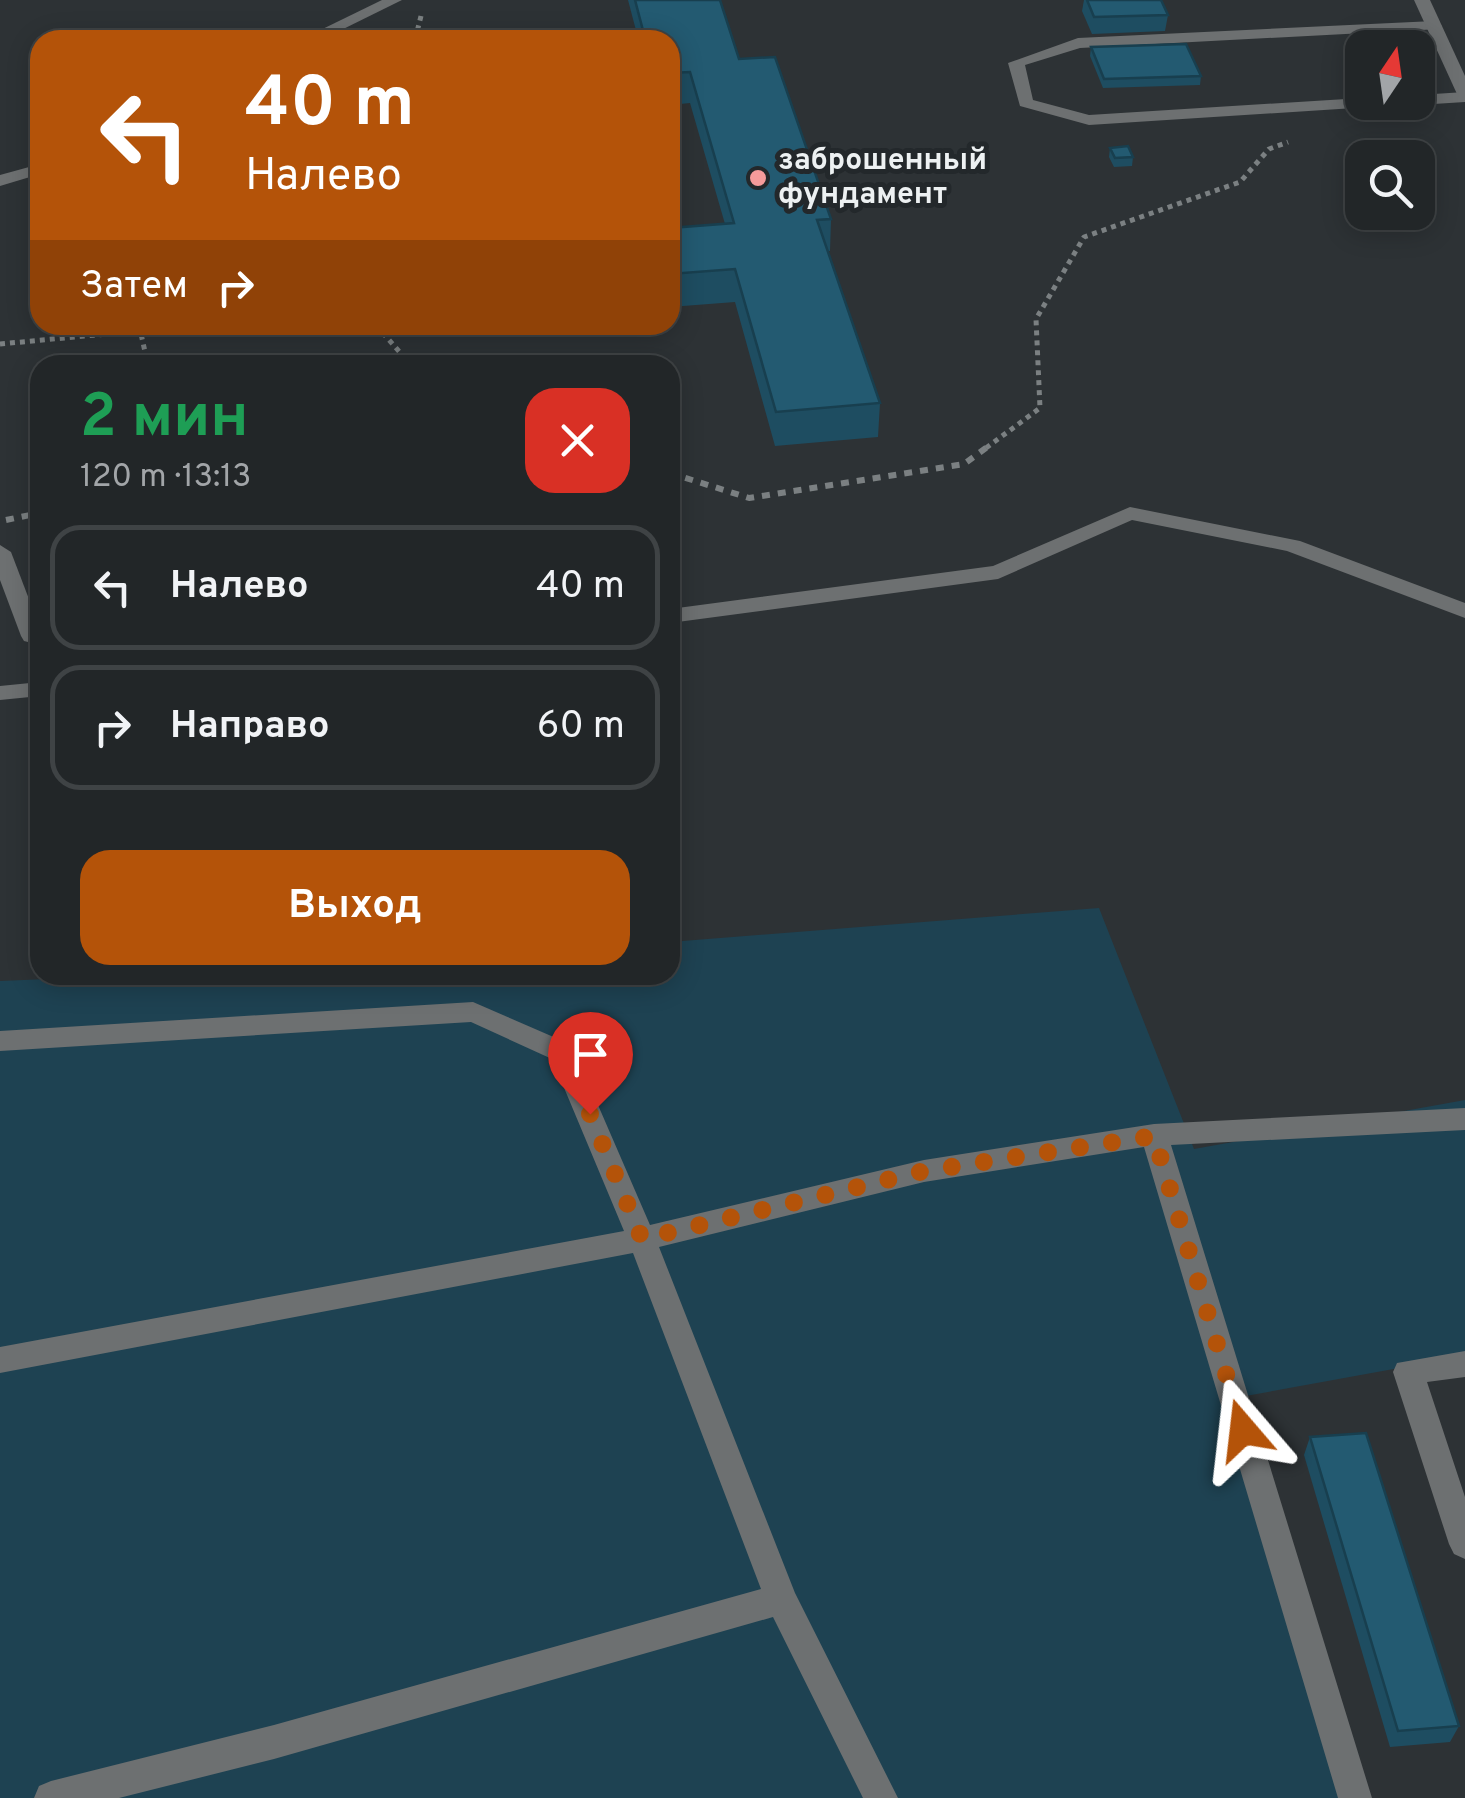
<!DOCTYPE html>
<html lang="ru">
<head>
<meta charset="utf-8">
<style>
	body { margin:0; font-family:Overpass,sans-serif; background:#2e3234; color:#f1f3f6; height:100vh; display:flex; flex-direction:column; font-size:38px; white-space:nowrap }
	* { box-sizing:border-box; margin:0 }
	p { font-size:32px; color:#a2a5a8 }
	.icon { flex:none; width:55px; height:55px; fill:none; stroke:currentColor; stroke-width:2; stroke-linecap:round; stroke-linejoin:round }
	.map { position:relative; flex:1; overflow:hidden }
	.panel { position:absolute; left:30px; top:355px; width:650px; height:630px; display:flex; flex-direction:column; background:#222628; border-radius:30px; box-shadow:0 5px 25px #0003,0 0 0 2px #3f4345 }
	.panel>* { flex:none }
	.guide { position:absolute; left:30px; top:30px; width:650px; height:305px; border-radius:30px; box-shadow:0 5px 25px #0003,0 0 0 2px #3f4345; background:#b45309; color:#fff; overflow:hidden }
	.needle { width:65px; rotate:13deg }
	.fabs { position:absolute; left:1345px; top:30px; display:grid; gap:20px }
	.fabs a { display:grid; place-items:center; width:90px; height:90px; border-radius:20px; background:#222628; box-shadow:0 5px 25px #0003,0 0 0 2px #3f4345; font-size:50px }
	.pin { position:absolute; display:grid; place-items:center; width:85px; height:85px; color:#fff; margin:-102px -42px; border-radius:50% 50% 50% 0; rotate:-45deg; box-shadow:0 0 10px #0007 }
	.pin .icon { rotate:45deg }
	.me { position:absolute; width:110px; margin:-55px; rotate:343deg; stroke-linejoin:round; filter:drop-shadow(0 0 8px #0008) }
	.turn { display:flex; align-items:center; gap:35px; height:210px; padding:0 50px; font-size:45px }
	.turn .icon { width:130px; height:130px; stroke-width:2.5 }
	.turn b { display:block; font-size:70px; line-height:85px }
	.then { display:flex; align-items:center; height:95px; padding:0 50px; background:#0003; gap:20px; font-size:38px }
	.round { display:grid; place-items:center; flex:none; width:105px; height:105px; border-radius:30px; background:#2e3234 }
	.head { display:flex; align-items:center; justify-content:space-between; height:170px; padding:0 50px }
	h1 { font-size:60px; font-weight:700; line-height:75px; color:#1e9e55 }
	.primary-button { display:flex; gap:20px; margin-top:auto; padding:20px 50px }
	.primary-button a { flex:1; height:115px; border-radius:30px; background:#b45309; color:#fff; font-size:40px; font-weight:700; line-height:115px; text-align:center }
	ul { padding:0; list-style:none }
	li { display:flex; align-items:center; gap:30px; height:125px; margin:0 20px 15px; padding:0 30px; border:5px solid #3f4345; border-radius:30px }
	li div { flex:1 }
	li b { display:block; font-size:38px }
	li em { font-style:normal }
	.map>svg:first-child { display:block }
	.green { fill:#1e4252 }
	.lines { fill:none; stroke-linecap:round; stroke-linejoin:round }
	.path-far1 { stroke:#7b8082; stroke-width:5; stroke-dasharray:5 5; stroke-linecap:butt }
	.path { stroke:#7b8082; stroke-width:6; stroke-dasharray:8 8; stroke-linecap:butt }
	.service { fill:#6d7071; fill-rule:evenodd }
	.tertiary { fill:#6d7071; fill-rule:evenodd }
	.wall { fill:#1e4d61 }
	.building { fill:#235a71; stroke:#183f4f; stroke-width:2.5 }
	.route { stroke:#b45309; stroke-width:18; stroke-dasharray:0 32.4 }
	.poi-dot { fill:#f59b9b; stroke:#23282b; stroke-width:4 }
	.labels { text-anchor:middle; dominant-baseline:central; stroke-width:10; stroke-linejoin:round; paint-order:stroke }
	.far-poi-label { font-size:30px; font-weight:bold; fill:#edf1f2; stroke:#23282b; text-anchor:start }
</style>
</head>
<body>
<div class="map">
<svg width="1465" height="1798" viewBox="0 0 1465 1798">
	<rect width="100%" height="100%" fill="#2d3235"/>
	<path class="green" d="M1099,908l95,241 271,-49v256l-219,40 122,402h-1368v-817l143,-6h527v-33z"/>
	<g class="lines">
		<g class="path-far1">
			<path d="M415,40l6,-24"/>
			<path d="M139,325l9,40"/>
			<path d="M376,325l35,40"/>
			<path d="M0,344l203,-19"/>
			<path d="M986,448l54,-40 -4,-89 48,-82 156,-55 29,-33 19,-7"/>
		</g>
		<g class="path">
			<path d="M670,473l79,25 215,-34 26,-19"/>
			<path d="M6,520l34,-7"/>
		</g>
		<g class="service">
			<path d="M382,0h20l-81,40h-21z"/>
			<path d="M1434,21l8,5 -2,3 -360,19 -55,17 8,35 56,15 273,-17v4h16l-8,5 -281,18 -69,-19 -12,-43 70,-25z"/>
			<path d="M1465,92v10l-47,3 -7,-3h7v-7z"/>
			<path d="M40,164v10l-40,12v-11z"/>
			<path d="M1130,507l170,34 165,62v15l-178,-67 -155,-31 -134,59 -328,44v-14l323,-43z"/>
			<path d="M0,545l11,7 29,76v17l-16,-4 -3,-5 -21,-56z"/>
			<path d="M40,682v14l-40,4v-14z"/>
			<path d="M473,1002l99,43 78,180 274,-65 230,-36 311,-16v22l-294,15 201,653h-34l-194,-651 -220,35 -265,65 136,346 103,205h-35l-90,-181 -499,142 -155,39h-85l5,-12 12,-5 223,-56 487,-136 -128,-336 -633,120v-26l624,-116 -72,-172 -81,-37 -471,29v-20z"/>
			<path d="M1465,1351v26l-38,5 38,115v62l-11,-5 -5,-10 -56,-172 4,-9z"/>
		</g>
		<path class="tertiary" d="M1414,0h16l35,76v23l-8,-5z"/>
	</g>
	<g class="wall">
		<path d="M628,0h92l19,59 92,160 -1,32h-2l52,152 -2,34 -103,9 -40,-144 -65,5v-79l55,-4 -35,-121 -20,2v-65l-32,-2z"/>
		<path d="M1084,0h77l7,15 -3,16 -73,3 -10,-23z"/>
		<path d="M1091,47l110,29 -1,9 -97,3 -13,-32z"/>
		<path d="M1110,148l23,9 -1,9 -18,1 -5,-10z"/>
		<path d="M1310,1437l149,289 -9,16 -60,5 -86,-292z"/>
	</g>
	<g class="building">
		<path d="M635,0h85l19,59 36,-2 56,162 -14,1 63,183 -104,9 -41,-143 -65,5v-46l64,-5 -44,-151 -20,1v-33h-58l33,-2z"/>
		<path d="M1087,0h74l7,15 -74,2z"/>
		<path d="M1186,44l15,32 -97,3 -13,-32z"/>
		<path d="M1128,146l5,11 -18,1 -5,-10z"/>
		<path d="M1366,1433l93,293 -61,5 -88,-294z"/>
	</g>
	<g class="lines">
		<path class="route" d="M590,1114l52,125 282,-68 230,-35 89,294"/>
	</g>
	<circle class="poi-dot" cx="758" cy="178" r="10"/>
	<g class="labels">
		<g class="far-poi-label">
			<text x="778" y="161">заброшенный<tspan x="778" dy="34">фундамент</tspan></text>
		</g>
	</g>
</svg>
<div class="fabs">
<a><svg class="needle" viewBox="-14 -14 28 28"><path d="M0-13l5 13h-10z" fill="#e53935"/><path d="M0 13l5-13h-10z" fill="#a2a5a8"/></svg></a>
<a><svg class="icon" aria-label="search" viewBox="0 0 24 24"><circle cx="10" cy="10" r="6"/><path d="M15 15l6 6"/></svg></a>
</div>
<div class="pin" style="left:590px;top:1114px;background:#d93025"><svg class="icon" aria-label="arrive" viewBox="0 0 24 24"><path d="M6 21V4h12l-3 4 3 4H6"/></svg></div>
<svg class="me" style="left:1243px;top:1430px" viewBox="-20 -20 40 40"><path d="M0-17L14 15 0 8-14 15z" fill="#b45309" stroke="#fff" stroke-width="4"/></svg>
<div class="guide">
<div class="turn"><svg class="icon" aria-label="left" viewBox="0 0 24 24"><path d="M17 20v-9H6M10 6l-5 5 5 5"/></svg><div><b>40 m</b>Налево</div></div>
<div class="then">Затем<svg class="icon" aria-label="right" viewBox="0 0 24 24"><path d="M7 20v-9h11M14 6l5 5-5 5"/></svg></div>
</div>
<section class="panel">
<div class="head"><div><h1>2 мин</h1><p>120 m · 13:13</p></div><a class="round" style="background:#d93025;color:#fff"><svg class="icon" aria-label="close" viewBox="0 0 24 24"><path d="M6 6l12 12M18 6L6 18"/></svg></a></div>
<ul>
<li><svg class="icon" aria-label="left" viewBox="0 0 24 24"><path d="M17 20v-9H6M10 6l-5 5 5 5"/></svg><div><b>Налево</b></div><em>40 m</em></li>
<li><svg class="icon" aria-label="right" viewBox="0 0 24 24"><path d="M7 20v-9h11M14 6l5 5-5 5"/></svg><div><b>Направо</b></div><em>60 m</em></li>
</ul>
<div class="primary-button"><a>Выход</a></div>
</section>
</div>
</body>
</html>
